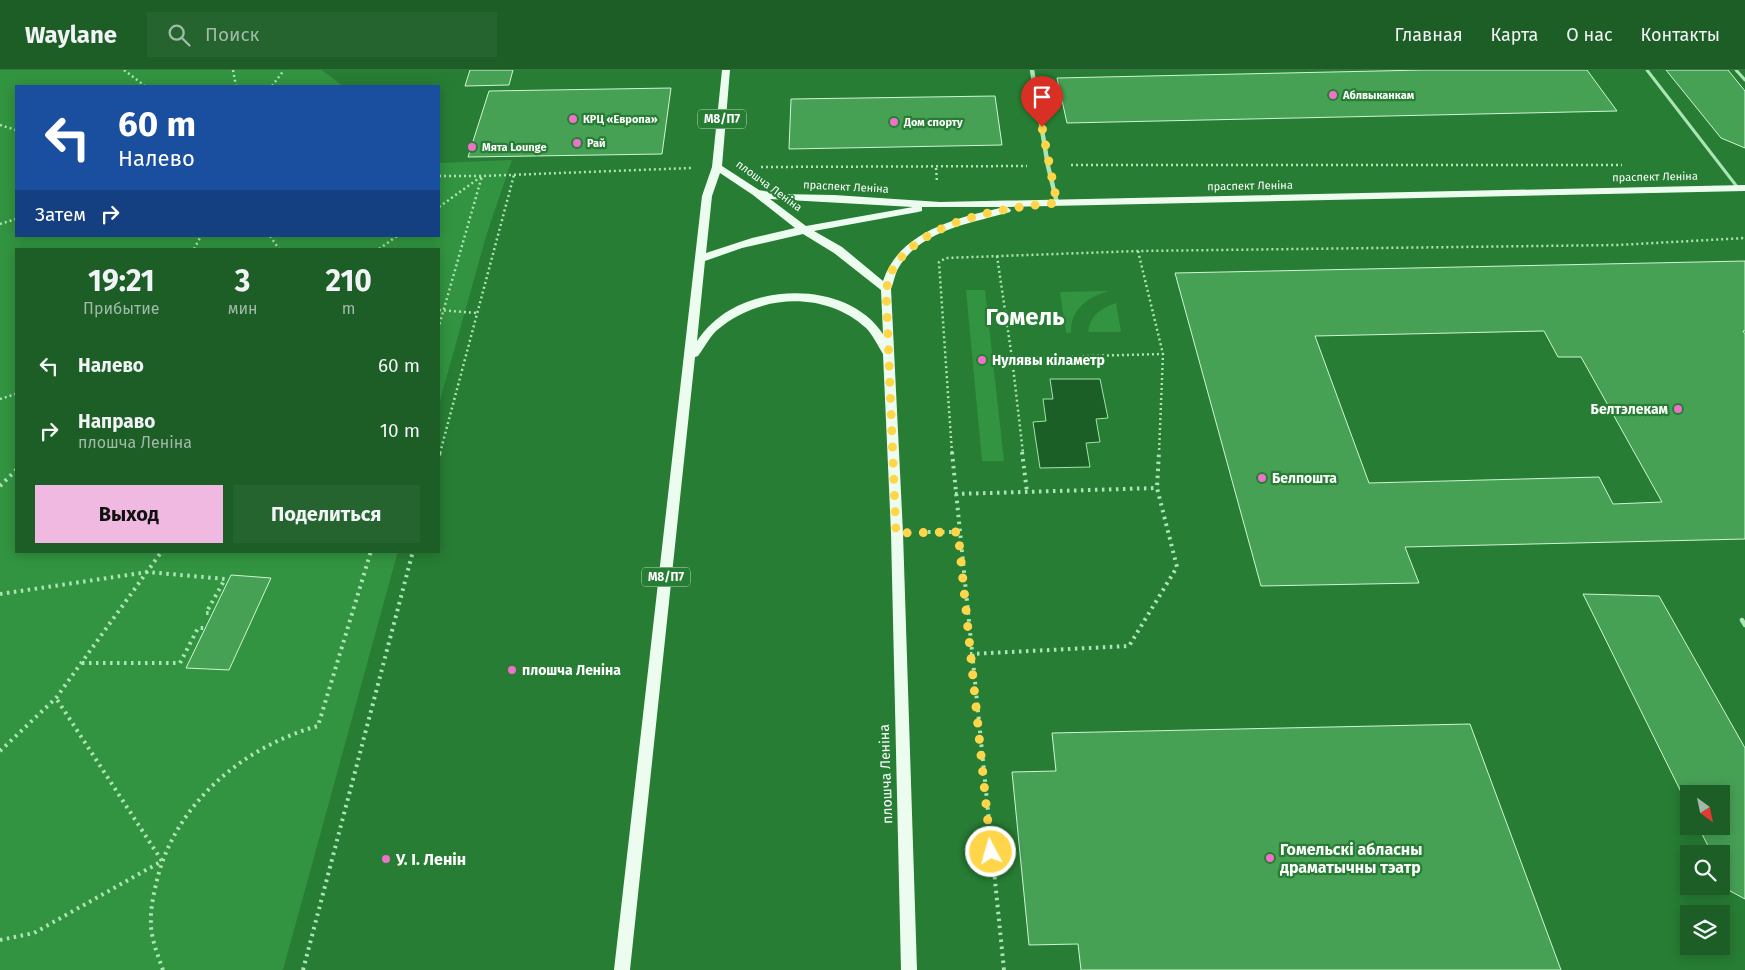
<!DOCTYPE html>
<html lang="ru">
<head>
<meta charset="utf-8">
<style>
	body { margin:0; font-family:"Fira Sans",sans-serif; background:#25642f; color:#f1f3f6; height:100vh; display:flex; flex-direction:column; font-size:19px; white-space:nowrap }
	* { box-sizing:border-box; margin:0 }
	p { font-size:16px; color:#a0baa7 }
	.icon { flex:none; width:28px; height:28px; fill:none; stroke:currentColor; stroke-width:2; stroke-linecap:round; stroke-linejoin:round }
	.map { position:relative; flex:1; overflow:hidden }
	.side { position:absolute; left:15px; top:178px; width:425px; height:305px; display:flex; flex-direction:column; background:#1d5e27; border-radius:0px; box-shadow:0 2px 12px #0003 }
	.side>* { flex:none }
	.guide { position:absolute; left:15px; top:15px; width:425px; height:152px; border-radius:0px; box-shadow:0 2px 12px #0003; background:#1a4fa0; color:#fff; overflow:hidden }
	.needle { width:32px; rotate:147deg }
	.controls { position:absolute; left:1680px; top:715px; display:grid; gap:10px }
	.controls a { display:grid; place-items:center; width:50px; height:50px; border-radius:0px; background:#1d5e27; box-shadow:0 2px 12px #0003; font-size:25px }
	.pin { position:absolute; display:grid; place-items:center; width:42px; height:42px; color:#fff; margin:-51px -21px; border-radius:50% 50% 50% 0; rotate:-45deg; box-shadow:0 0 5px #0007 }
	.pin .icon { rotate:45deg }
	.me { position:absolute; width:55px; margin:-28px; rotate:354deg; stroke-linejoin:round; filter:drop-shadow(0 0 4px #0008) }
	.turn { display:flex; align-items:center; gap:18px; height:105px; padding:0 20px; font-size:22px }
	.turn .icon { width:65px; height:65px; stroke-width:2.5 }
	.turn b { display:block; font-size:35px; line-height:42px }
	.then { display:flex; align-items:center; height:48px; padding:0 20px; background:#0003; gap:10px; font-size:19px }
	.eta { display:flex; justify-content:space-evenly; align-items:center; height:85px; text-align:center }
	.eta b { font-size:30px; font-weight:700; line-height:35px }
	.button { display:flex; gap:10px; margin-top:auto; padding:10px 20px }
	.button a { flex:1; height:58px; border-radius:0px; background:#efb9e1; color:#111; font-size:20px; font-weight:700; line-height:58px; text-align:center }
	.button a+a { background:#25642f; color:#f1f3f6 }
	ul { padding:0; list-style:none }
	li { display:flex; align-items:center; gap:15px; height:65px; padding:0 20px }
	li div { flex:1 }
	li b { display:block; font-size:19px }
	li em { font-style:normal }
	header { display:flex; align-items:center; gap:30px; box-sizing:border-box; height:70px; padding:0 25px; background:#1d5e27; border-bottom:1px solid #3b7344 }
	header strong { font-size:24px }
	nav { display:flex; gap:28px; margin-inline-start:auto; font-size:18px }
	.search { width:350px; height:45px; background:#25642f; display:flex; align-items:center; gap:12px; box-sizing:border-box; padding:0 18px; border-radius:0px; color:#a0baa7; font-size:19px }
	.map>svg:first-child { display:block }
	.green { fill:#329440 }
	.water { fill:#1b5e26; stroke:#a1e5aa }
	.building { fill:#47a155; stroke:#cff4d4; fill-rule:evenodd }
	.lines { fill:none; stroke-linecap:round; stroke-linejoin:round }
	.path-far1 { stroke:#ace5b4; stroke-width:2.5; stroke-dasharray:2 3; stroke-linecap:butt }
	.path { stroke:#ace5b4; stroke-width:4; stroke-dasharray:2.5 4.5; stroke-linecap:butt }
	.service-far1 { stroke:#ace5b4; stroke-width:3 }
	.service { stroke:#ace5b4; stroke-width:4.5 }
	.minor { stroke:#ace5b4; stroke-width:4.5 }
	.primary { fill:#ecfdf0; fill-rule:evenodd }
	.route { stroke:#ffd54a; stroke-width:9; stroke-dasharray:0 16.2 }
	.poi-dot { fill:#ed72c8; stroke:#277d34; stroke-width:2 }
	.labels { text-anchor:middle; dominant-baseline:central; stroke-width:4.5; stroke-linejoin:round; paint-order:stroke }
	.far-poi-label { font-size:11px; font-weight:bold; fill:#fff; stroke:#277d34; text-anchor:start }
	.far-street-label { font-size:11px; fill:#fff; stroke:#277d34 }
	.shield { fill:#277d34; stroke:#bed8c2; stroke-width:1 }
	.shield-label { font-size:12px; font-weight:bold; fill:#fff }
	.poi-label { font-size:14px; font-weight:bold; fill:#fff; stroke:#277d34; text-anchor:start }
	.street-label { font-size:14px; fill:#fff; stroke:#277d34 }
	.near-poi-label { font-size:16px; font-weight:bold; fill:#fff; stroke:#277d34; text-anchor:start }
	.town-label { font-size:24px; font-weight:bold; fill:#fff; stroke:#277d34 }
</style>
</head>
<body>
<header>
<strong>Waylane</strong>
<div class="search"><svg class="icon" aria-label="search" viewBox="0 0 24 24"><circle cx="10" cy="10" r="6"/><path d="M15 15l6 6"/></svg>Поиск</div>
<nav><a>Главная</a><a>Карта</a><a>О нас</a><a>Контакты</a></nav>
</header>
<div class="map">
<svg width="1745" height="900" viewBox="0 0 1745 900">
	<rect width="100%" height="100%" fill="#277d34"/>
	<g class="green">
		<path d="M0,0h322l21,16h-327v150h423v-75l2,2 71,-3 -25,73 -48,171v-155h-423v302h382l-115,419h-283z"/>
		<path d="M966,220h19l19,171h-22z"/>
		<path d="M1109,221c-21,6 -39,18 -38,42h-5l-6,-41z"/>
		<path d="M1116,233l5,29h-33c2,-16 12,-24 28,-29z"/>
	</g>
	<path class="water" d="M1050,309h50l8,39 -12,1 4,23 -14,1 4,24 -50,1 -7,-46 13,-1 -3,-22h10z"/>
	<g class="building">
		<path d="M470,0h43l-4,15 -44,1z"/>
		<path d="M1423,0h164l30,41 -550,12 -10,-45z"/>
		<path d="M1666,0h62l17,21v57l-24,-10z"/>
		<path d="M671,18l-9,66 -194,3 21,-66z"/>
		<path d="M995,26l7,49 -213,4 2,-50z"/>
		<path d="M1745,191v70h-2l2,3v205l-340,8 14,36 -158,3 -86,-313zM1544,261l14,26h23l81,145 -49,2 -14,-27 -230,6 -54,-147z"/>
		<path d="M231,505l40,3 -42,92 -43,-2z"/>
		<path d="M1583,524l76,2 86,152v151l-15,-8 -9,-18v-19h-9l-14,-28h23v-32h-32v14z"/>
		<path d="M1470,654l91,246h-480l-3,-26 -49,1 -17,-173 44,-1 -4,-38z"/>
	</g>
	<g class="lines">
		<g class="path-far1">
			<path d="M124,0l21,16"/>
			<path d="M233,0l3,16"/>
			<path d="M272,16l12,-16"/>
			<path d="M0,55l16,5"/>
			<path d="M1071,95h551"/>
			<path d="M761,97l266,-1"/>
			<path d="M936,98l1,14"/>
			<path d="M439,106h43l-43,150"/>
			<path d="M439,137l43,-31 209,-8"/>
			<path d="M0,154l16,-5"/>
			<path d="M270,166l9,13"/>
			<path d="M194,179l7,-13"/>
			<path d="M379,179l18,-13"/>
			<path d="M1138,181l25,103 -4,99"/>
			<path d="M997,186l15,102 11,95"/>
			<path d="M439,240l37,3"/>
			<path d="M1012,288l151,-4"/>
			<path d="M0,329l16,-5"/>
			<path d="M440,383l74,-278"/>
			<path d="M952,383l-13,-191 7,-4 192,-7 480,-6 127,-7"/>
		</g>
		<g class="path">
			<path d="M952,382l52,518"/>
			<path d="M1022,382l5,40"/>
			<path d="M439,385l1,-3"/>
			<path d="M0,416l16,-16"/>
			<path d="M955,424l202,-6"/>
			<path d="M921,462h37"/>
			<path d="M0,524l148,-22 77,7 -19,34h6"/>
			<path d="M970,584l159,-8 48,-79 -20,-79 2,-36"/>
			<path d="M82,593h98l18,-35h7"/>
			<path d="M0,681l56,-53 106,-147"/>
			<path d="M0,870l34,-7 128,-72 -106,-163"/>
			<path d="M163,900c-5,-14 -11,-29 -12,-44 -1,-17 3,-34 7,-50 20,-75 87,-130 160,-150l53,-175"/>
			<path d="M303,900l110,-419"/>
		</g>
		<g class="service-far1">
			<path d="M1647,0l91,118"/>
			<path d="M1736,0l9,10"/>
		</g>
		<path class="service" d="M1742,550l3,5"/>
		<path class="minor" d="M1032,0l16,96 9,37"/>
		<path class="primary" d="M722,0h8l-8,96 37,24 20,4 55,1 106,7 805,-17v6l-738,16 4,3 -1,2c-38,11 -89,18 -111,55 -4,6 -5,15 -8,22l12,244 14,437h-16l-10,-437 -8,-179c-5,-8 -10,-19 -17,-26 -42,-38 -108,-34 -150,3 -7,7 -12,17 -18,25l-3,1 -65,613h-16l88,-774 10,-29zM720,103l33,22 42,33 -43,10 -46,15 6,-57zM770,129l143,8 -107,19zM922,137h83c-46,10 -106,24 -122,74l-41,-34 -28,-16 104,-19 4,-1zM803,164l31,19 47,37 2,44c-31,-47 -107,-51 -153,-24 -14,8 -24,18 -33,31l8,-80 37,-13z"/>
	</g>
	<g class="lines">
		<path class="route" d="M991,782l-33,-320 -62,1 -10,-244c3,-8 5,-19 10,-25 33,-45 109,-57 161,-61l-15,-76"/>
	</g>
	<g class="poi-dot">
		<circle cx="1333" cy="25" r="5"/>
		<circle cx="573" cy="49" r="5"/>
		<circle cx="894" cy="52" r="5"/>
		<circle cx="577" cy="73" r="5"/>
		<circle cx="472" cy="77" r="5"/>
		<circle cx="982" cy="290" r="5"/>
		<circle cx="1678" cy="339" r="5"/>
		<circle cx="1262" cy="408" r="5"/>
		<circle cx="512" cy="600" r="5"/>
		<circle cx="1270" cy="788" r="5"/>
		<circle cx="386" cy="789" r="5"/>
	</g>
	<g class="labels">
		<g class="far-poi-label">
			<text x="1343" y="25">Аблвыканкам</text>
			<text x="583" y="49">КРЦ «Европа»</text>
			<text x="904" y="52">Дом спорту</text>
			<text x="587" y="73">Рай</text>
			<text x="482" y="77">Мята Lounge</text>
		</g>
		<g class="far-street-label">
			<text transform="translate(1655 107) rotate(-1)">праспект Леніна</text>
			<text transform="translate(769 116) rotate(36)">плошча Леніна</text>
			<text transform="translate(1250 116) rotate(-1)">праспект Леніна</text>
			<text transform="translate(846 117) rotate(3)">праспект Леніна</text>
		</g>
		<g class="shield">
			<rect x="698" y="39.5" width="48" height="19" rx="4"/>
			<rect x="642" y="497.5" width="48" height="19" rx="4"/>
		</g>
		<g class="shield-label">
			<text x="722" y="49">М8/П7</text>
			<text x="666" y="507">М8/П7</text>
		</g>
		<g class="poi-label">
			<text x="992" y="290">Нулявы кіламетр</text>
			<text x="1668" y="339" text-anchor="end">Белтэлекам</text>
			<text x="1272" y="408">Белпошта</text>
			<text x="522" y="600">плошча Леніна</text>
		</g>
		<g class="street-label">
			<text transform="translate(886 704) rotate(-92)">плошча Леніна</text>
		</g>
		<g class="near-poi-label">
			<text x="1280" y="779">Гомельскі абласны<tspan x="1280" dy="18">драматычны тэатр</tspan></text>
			<text x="396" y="789">У. І. Ленін</text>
		</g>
		<g class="town-label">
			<text x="1025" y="247">Гомель</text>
		</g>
	</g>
</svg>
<div class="controls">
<a><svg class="needle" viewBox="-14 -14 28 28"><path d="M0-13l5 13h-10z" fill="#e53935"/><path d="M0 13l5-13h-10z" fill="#a0baa7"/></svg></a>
<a><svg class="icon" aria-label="search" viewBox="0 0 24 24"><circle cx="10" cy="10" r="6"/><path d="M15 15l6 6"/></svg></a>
<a><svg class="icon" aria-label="layers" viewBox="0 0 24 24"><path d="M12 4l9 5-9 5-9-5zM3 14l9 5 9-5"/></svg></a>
</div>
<div class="pin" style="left:1042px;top:57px;background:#d93025"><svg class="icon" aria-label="arrive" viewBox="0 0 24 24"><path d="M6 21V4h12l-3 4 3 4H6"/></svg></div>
<svg class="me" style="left:991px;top:782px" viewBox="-20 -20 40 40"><circle r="17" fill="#ffd54a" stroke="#fff" stroke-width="3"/><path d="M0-11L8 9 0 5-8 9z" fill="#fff"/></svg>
<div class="guide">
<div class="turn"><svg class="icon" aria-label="left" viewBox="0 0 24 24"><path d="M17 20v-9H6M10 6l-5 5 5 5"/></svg><div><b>60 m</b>Налево</div></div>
<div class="then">Затем<svg class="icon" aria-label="right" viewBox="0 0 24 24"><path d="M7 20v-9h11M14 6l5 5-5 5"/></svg></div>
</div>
<section class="side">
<div class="eta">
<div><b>19:21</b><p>Прибытие</p></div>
<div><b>3</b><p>мин</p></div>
<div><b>210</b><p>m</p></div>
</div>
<ul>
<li><svg class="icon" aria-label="left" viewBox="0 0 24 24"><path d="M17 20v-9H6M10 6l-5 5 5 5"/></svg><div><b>Налево</b></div><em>60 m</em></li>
<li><svg class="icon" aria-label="right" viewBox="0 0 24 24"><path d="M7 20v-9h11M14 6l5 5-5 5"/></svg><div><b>Направо</b><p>плошча Леніна</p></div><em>10 m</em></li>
</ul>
<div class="button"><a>Выход</a><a>Поделиться</a></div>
</section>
</div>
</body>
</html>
